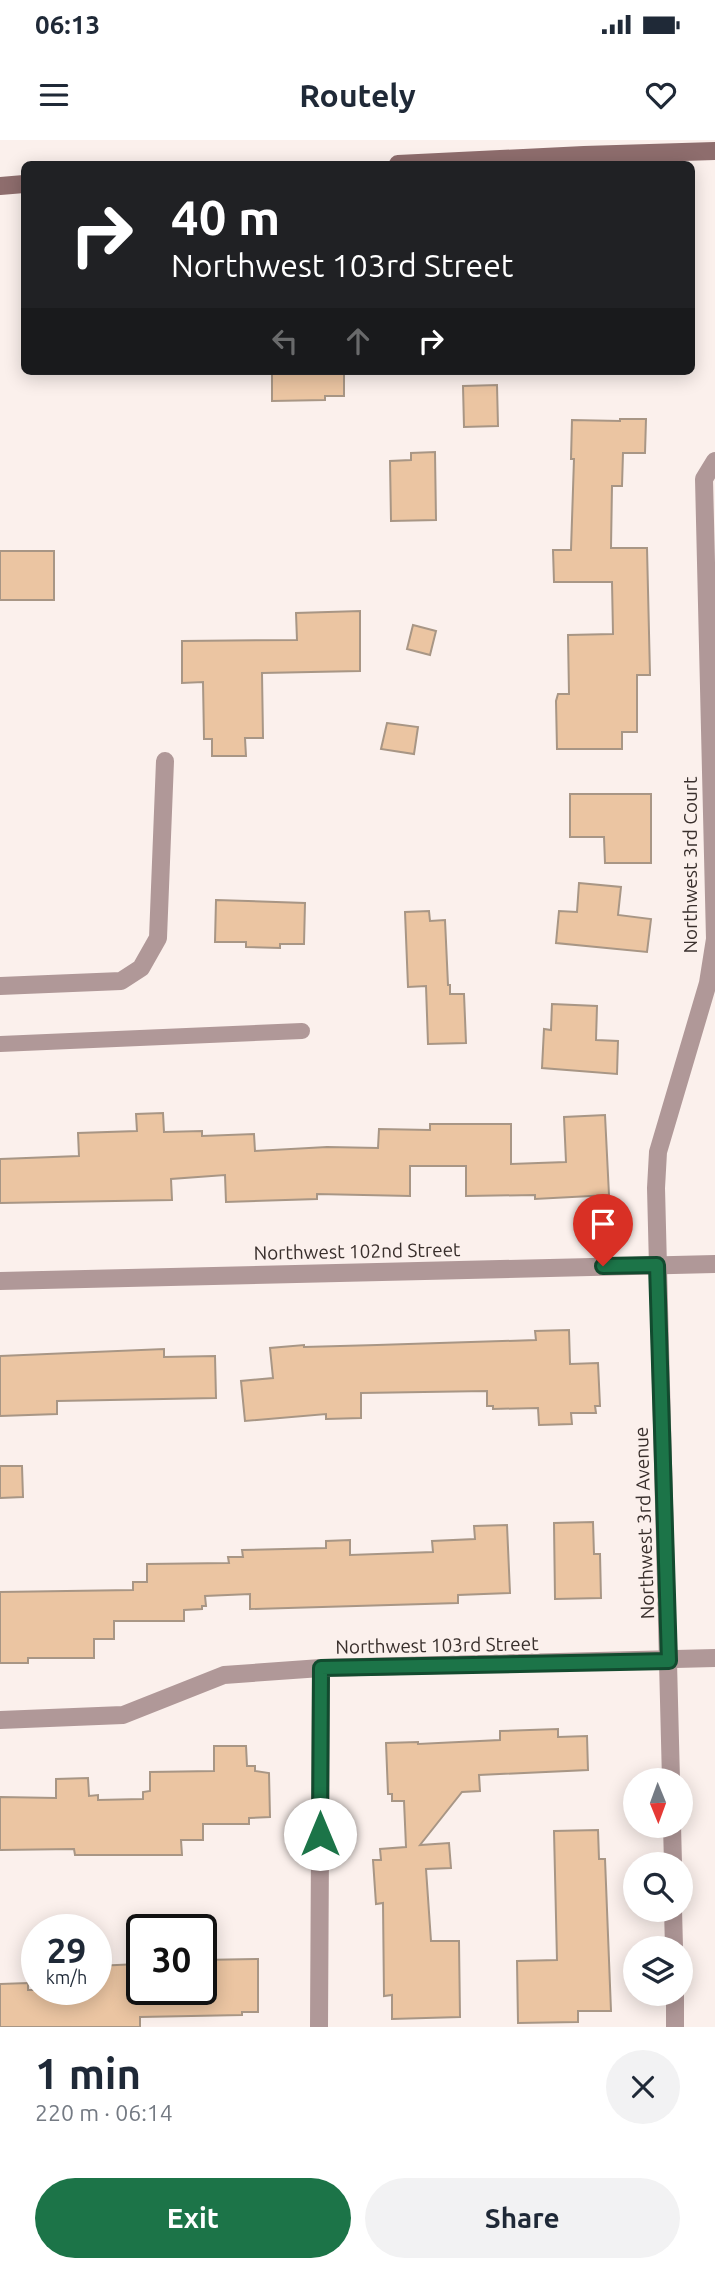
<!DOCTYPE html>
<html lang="en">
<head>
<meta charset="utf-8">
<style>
	body { margin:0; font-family:Ubuntu,sans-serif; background:#f2f2f3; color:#1f2937; height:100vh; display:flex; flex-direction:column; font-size:26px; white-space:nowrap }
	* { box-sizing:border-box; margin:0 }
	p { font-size:23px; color:#747a83 }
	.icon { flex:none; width:38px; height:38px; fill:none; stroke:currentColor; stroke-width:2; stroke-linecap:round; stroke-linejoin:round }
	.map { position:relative; height:1887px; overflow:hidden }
	.details { display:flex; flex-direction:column; background:#fff; flex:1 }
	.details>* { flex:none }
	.top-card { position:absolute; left:21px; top:21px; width:674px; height:214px; border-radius:10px; box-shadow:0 4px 18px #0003; background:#202124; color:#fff; overflow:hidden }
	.needle { width:46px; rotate:179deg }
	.controls { position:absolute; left:623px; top:1628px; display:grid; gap:14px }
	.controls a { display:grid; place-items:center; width:70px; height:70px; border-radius:50%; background:#fff; box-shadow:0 4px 18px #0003; font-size:35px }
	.speed { position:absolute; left:21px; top:1774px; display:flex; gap:14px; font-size:35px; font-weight:700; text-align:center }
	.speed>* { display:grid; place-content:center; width:91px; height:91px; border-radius:50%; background:#fff; box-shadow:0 4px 18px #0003; line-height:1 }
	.speed small { font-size:18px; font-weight:400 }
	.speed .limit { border:4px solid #111; border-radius:10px; background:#fff; color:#111 }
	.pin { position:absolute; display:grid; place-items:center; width:60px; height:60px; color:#fff; margin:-72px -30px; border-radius:50% 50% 50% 0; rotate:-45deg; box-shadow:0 0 7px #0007 }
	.pin .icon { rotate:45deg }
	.me { position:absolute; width:77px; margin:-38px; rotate:0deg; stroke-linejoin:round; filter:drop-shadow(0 0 5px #0008) }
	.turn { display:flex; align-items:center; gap:24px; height:147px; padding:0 35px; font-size:32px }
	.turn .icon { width:91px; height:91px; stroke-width:2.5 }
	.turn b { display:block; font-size:49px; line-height:60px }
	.lanes { display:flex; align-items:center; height:66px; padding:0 35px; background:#0003; justify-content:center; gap:35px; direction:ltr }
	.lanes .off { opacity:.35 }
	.round { display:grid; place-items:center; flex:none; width:74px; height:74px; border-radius:37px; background:#f2f2f3 }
	.head { display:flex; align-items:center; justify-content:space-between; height:119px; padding:0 35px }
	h1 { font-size:42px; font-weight:600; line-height:52px }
	.primary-button { display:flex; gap:14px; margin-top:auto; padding:14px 35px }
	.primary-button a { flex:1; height:80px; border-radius:42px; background:#1c7448; color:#fff; font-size:28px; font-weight:600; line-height:80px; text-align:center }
	.primary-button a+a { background:#f2f2f3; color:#1f2937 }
	.status { display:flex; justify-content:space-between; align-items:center; height:49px; padding:0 35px; background:#fff; direction:ltr }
	.status svg { height:19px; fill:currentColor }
	header { display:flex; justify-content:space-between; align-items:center; height:91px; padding:0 35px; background:#fff; font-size:32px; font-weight:600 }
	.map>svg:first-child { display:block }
	.building { fill:#ebc5a2; stroke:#a89685; stroke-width:2 }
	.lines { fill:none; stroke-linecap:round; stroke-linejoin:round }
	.lane { stroke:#b09898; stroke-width:16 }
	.street { stroke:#b09898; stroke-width:18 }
	.secondary { stroke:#8e6d6d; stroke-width:18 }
	.route-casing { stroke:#124b2f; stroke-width:18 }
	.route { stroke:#1c7448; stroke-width:12 }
	.labels { text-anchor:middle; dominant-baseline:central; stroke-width:7; stroke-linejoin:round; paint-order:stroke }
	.street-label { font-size:19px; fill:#392f2c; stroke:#fbf0ec }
</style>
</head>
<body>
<div class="status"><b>06:13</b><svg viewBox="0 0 49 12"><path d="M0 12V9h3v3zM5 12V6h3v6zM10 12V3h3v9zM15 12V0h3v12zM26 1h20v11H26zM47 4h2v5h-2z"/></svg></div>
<header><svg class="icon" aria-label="menu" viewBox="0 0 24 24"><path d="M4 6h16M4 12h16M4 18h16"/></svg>Routely<svg class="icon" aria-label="heart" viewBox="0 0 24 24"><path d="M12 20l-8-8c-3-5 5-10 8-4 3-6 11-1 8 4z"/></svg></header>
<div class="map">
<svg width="715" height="1887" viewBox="0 0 715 1887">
	<rect width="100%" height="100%" fill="#fbf0ec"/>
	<g class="building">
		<path d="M272,231h72v25h-19v4l-53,1z"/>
		<path d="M497,245l1,41 -34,1 -1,-41z"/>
		<path d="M620,279h26l-1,34h-22l-1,33h-10l-1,62h36l3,127h-13v57h-15v17h-65l-1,-48 2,-7h11l-1,-59 45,-1 -1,-52h-58l-1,-32h18l3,-91h-3l1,-39 48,1z"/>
		<path d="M435,312l1,68 -45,1 -1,-60 21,-1v-7z"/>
		<rect x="0" y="411" width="54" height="49"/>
		<path d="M360,471v60l-98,2 1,65h-18l1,18h-34v-17h-8l-1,-57 -21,1v-42l115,-1 -1,-27z"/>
		<path d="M413,485l23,6 -6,24 -23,-6z"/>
		<path d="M387,583l31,4 -4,27 -33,-5z"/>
		<path d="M570,654h81v69h-46l-1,-26h-34z"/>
		<path d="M579,743l42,4 -3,28 33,4 -4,33 -91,-9 3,-32 18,1z"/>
		<path d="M216,760l89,3 -1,41h-24v4l-34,-1v-5h-31z"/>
		<path d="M429,771l1,10 15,-1 3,65h2v9h14l2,49 -38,1 -2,-58 -18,1 -3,-75z"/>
		<path d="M552,864l45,2 -1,34 22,1 -1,33 -75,-6 2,-39 7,1z"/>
		<path d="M163,973l1,19 38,-1v5l52,-2 1,17 72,-4 51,1 1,-19 51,1v-6h81v40l55,-2 -2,-45 41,-2 4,80 -74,4v-4l-69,1v-30h-56v30l-93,-2v5l-91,3 -1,-27 -54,4 1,21 -172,3v-44l79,-3 -1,-23 59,-2 -1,-17z"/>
		<path d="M569,1190l1,34 28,-1 2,43h-5l1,7h-25l1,11 -33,1 -1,-17 -45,1v-3h-6v-15l-126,2v25l-35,1v-5l-81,7 -4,-40 32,-3 -3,-30 34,-3v2l73,-2 159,-5 -1,-9z"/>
		<path d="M164,1209v8l51,-1 1,42 -159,3v13l-57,2v-60z"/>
		<path d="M0,1326h22l1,31 -23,1z"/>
		<path d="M593,1382l1,32h6l1,44 -46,1 -1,-76z"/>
		<path d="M507,1385l3,68 -52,2v8l-208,6v-15l-45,2 1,10h-4v3l-18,1v11h-70v18h-20v19h-66v5h-28v-71l133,-2v-8h14v-18l82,-1 -1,-6h15l-1,-7 84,-2v-7l24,-1v15l83,-3 -1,-11 43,-2 -1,-13z"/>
		<path d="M558,1589v8l29,-1 1,34 -109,5 1,16 -18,1 -42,53 29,-2 2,25 -25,1 5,72h28l1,76 -68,2v-24l-8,1 -1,-93 -7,1 -3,-44h8l-1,-11 26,-2 -2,-46h-12v-7h-4l-2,-51 32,-1v2l82,-4v-9z"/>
		<path d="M214,1606h32l1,20h8v5l14,2 1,44 -21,1v6h-46v16h-22l1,15h-107l-1,-6 -74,1v-53l56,1v-19l32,-1 1,18 9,-1v5l45,-1v-7l7,-1v-19l64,-1z"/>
		<path d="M598,1690l1,29h6l6,152h-33v11l-60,1 -1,-62 40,-1 -3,-129z"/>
		<path d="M258,1819v53h-16v3l-102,2v10h-140v-43l28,-1v7h68v-24l42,-2 1,26h62v-30z"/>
	</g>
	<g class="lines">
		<path class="lane" d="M0,904l302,-13"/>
		<g class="street">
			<path d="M0,846l121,-5 20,-13 17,-30 7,-177"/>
			<path d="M0,1141l715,-17"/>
			<path d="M0,1580l123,-5 101,-40 97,-7 394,-10"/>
			<path d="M671,1640l-15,-592 2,-36 50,-169 7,-44 -11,-460 11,-18"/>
			<path d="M672,1685l1,39"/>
			<path d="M673,1769l1,39"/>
			<path d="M675,1853v34"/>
			<path d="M319,1887l2,-359"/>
		</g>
		<g class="secondary">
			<path d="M398,24l186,-9 131,-4"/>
			<path d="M0,46l24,-2"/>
		</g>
	</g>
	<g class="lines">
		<defs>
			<path id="route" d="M320,1694l1,-166 348,-7 -12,-396 -54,1"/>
		</defs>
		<use href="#route" class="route-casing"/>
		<use href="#route" class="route"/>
	</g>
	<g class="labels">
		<g class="street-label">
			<text transform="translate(690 725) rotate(-90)">Northwest 3rd Court</text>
			<text transform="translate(357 1111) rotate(-1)">Northwest 102nd Street</text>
			<text transform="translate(644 1383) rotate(-92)">Northwest 3rd Avenue</text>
			<text transform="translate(437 1505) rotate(-1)">Northwest 103rd Street</text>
		</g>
	</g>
</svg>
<div class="controls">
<a><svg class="needle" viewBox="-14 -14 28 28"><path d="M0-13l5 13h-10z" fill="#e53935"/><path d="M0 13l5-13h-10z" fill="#747a83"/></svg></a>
<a><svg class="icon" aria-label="search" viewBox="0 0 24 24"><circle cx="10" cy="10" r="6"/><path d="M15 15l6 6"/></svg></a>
<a><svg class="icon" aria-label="layers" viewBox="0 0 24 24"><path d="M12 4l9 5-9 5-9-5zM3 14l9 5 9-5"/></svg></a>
</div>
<div class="speed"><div>29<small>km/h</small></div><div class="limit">30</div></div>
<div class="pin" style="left:603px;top:1126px;background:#d93025"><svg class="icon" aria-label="arrive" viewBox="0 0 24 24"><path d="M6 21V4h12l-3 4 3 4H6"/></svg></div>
<svg class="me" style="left:320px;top:1694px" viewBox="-20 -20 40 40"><circle r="19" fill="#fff"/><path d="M0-13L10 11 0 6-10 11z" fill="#1c7448"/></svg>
<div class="top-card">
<div class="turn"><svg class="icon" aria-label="right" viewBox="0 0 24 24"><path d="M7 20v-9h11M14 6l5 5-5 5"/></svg><div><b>40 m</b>Northwest 103rd Street</div></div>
<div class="lanes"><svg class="icon off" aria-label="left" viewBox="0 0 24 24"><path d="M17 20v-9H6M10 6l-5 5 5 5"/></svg><svg class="icon off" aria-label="ahead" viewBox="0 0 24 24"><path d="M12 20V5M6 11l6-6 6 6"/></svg><svg class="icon" aria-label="right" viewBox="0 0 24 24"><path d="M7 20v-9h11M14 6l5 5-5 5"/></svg></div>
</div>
</div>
<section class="details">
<div class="head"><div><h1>1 min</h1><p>220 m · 06:14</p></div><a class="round"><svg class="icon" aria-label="close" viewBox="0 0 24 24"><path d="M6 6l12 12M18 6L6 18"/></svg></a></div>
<div class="primary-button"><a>Exit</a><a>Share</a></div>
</section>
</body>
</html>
